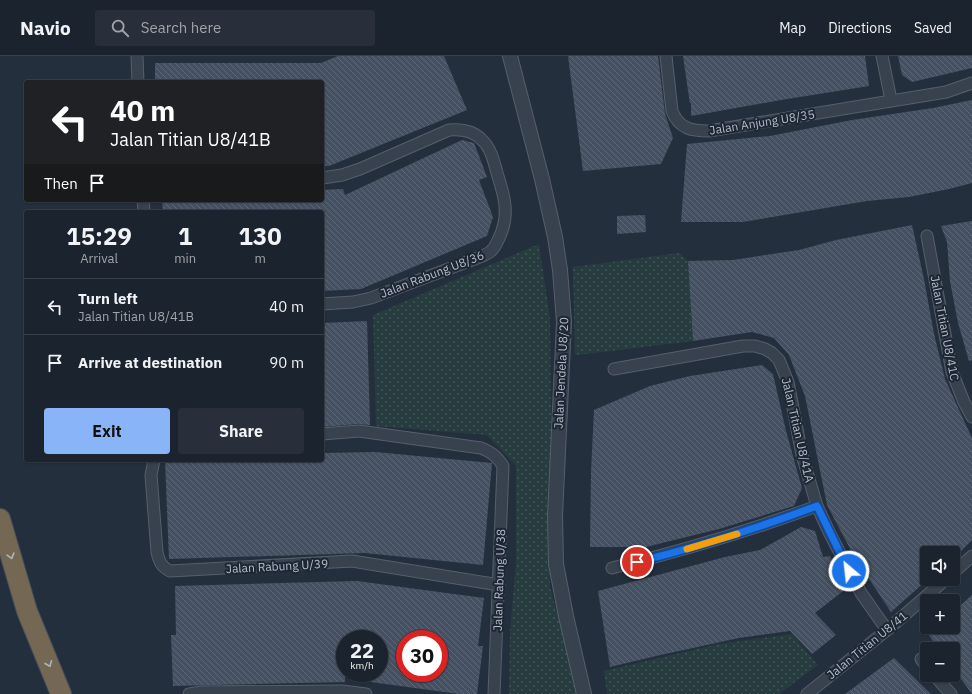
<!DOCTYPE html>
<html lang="en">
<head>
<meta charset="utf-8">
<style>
	body { margin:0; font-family:"IBM Plex Sans",sans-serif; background:#282f3a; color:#f1f3f6; height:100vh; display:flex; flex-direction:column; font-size:15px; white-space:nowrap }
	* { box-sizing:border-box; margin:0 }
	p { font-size:13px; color:#a0a4aa }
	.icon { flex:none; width:22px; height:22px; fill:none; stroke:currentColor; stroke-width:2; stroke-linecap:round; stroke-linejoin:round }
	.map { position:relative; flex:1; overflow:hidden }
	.sheet { position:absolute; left:24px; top:154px; width:300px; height:252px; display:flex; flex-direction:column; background:#1b232e; border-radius:4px; box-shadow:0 1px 3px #0004,0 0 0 1px #39404a }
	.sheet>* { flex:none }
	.top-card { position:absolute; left:24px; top:24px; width:300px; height:122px; border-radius:4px; box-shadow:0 1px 3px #0004,0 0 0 1px #39404a; background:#202124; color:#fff; overflow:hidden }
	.controls { position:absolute; left:920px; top:490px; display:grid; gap:8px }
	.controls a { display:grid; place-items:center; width:40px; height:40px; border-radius:4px; background:#1b232e; box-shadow:0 1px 3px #0004,0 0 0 1px #39404a; font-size:20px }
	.speed { position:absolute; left:336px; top:574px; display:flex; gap:8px; font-size:20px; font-weight:700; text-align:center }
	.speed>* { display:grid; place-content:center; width:52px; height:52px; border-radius:50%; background:#1b232e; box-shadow:0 1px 3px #0004,0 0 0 1px #39404a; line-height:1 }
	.speed small { font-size:10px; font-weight:400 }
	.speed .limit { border:6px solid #d22; background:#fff; color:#111 }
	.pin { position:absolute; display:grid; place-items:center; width:34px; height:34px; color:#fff; margin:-17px; border:2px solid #fff; border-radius:50%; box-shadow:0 1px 4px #0007 }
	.me { position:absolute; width:44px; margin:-22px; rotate:332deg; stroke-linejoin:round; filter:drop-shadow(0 0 3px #0008) }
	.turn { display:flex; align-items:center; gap:14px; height:84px; padding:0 20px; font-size:18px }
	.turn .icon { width:52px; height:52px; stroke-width:2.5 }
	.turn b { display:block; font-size:28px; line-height:34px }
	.then { display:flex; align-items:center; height:38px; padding:0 20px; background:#0003; gap:8px; font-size:15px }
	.eta { display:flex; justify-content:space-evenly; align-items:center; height:68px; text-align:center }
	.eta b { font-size:24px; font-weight:800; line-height:28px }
	.action { display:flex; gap:8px; margin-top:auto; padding:8px 20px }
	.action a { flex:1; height:46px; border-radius:4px; background:#8ab4f8; color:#111; font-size:16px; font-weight:800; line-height:46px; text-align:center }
	.action a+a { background:#282f3a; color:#f1f3f6 }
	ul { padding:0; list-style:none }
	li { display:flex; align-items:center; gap:12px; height:56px; padding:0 20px; border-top:1px solid #39404a }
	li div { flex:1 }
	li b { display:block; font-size:15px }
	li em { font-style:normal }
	header { display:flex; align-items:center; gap:24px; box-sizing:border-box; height:56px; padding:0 20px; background:#1b232e; border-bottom:1px solid #39404a }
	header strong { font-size:19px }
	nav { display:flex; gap:22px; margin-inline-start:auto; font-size:14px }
	.search { width:280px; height:36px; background:#282f3a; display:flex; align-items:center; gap:10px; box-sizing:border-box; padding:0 14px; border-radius:4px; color:#a0a4aa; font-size:15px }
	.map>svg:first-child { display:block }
	.grass { fill:url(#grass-dots) }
	.building { fill:url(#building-back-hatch); fill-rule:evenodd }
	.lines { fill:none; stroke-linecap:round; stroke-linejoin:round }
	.minor-casing { stroke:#565f6c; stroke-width:13 }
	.tertiary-casing { stroke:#565f6c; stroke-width:16 }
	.motorway-casing { stroke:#434c59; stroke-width:22 }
	.minor { stroke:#38414e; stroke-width:11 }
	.tertiary { stroke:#38414e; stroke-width:14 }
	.motorway { stroke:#746855; stroke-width:20 }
	.oneway { stroke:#aeb4bd }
	.route-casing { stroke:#114b97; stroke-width:10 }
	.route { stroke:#1a73e8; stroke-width:7 }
	.slow { stroke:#f59e0b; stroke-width:7 }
	.labels { text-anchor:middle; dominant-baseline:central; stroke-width:4; stroke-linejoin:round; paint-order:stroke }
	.street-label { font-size:12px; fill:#b4bcc9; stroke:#1d2633 }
</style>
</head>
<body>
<header>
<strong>Navio</strong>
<div class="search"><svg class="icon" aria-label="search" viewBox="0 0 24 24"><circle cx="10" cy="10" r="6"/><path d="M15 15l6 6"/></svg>Search here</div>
<nav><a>Map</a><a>Directions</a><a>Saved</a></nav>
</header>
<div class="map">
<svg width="972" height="638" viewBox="0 0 972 638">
	<defs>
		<pattern id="grass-dots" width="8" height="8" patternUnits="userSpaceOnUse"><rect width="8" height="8" fill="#263c3f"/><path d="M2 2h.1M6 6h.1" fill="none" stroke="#435659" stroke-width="1.8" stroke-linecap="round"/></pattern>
		<pattern id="building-back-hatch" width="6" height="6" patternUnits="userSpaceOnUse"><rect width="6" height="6" fill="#455162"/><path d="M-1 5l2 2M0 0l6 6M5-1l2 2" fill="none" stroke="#5d6877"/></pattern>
	</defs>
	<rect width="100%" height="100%" fill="#242f3e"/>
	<g class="grass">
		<path d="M539,188l11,74 1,108 -2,113 1,49 16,55 10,51h-67l1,-61 6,-72v-95l-29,-31 -111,-9 -3,-111z"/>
		<path d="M679,197l9,8 5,80 -90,11 -28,3 -2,-88z"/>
		<path d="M792,578l26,31 -39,29h-172l-3,-23 115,-27z"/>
	</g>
	<g class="building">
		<path d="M338,0h106l23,54 -138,56h-7v-84h-167v-19h166z"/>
		<path d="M568,0h90l7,58 8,24 -12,26 -78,7z"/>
		<path d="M683,0h182l4,30 -88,14 -90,16v-14l-1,2z"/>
		<path d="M898,0h74v12l-60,14 -10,-7z"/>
		<path d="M972,44v83l-23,6 -40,8 -42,4 -124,21h-62l6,-78 83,-8 82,-16 81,-12z"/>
		<path d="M462,84l12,3 13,34 -8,3 14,37 -6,19 -126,53 -39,2v-79h-159l-1,-12h160v-10l21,-1 2,6z"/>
		<path d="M645,159l1,17 -29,2v-18z"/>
		<path d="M972,165v139l-3,1 -11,-38 -8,-42 -3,-39 -6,-16z"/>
		<path d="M912,169l12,54 10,55 11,45 27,59v102l-13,13h-32v27l-36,32 -36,-54 -28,-53 -22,-109 -16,-41 -15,-17 -22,-6 -59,9 -5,-80 45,-1 66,-10 37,-10z"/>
		<path d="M367,265l3,104 -12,-1 -36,3v-104z"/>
		<path d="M762,309l11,9 13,57 16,57 -8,18 -75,23 -73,18h-56l1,-75 3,-62 56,-24 40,-10z"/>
		<path d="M375,396l117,11 -9,102 -118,-12 -196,6 -4,-99h157v-7z"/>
		<path d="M801,471l14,4 8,26 7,-1 17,32 -32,25 21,22 -24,19 -22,-23 -51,7 -83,18 -46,11 -12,-76 127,-34 35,-7z"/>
		<path d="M357,525l127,17 -6,48h5l-6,48h-18l-103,-14 1,-7h22v-34h-34v43l-172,4 -2,-51h5l-1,-49zM405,583h34v34h-34z"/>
		<path d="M972,539v99l-19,-26v-19h-14l-11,-15 8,-7h17v-15z"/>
		<path d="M894,602l37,36h-86z"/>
	</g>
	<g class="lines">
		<defs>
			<g id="minor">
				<path d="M137,0l1,26"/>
				<path d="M666,0l6,55c7,18 20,20 37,20l237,-39 26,-9"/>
				<path d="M882,0l9,44"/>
				<path d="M322,122l20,-3 18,-6 89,-39c12,-1 24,0 33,10 9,8 12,22 15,33 7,22 13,40 3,63 -2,4 -5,12 -9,15 -3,3 -7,4 -11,6l-109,41 -18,4 -31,2"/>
				<path d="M143,144l1,12"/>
				<path d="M927,180l25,136 12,30 8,15"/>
				<path d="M614,313l129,-23h12l10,3 7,4 7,7 9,22 14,73 15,51 13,28 31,59 26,37"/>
				<path d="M322,378l37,-3 122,17c10,4 16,8 22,18l-9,228"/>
				<path d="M154,404l-3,15 6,77c2,10 5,15 13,19l182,-10 147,24"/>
				<path d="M612,512c69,-17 137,-37 205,-62"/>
				<path d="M953,517l19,-17"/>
				<path d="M921,603l6,8"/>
				<path d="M934,619l17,19"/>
				<path d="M189,638l13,-2 140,-1 24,3"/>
				<path d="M807,638l80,-64 59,-51"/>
			</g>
			<path id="tertiary" d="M510,0l32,123 13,58 5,33 4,52 -9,194 1,48 10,52 18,78"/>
			<path id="motorway" d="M0,463l27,92 34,83"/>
		</defs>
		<use href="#minor" class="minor-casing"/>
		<use href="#tertiary" class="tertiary-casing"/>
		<use href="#motorway" class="motorway-casing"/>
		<use href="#minor" class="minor"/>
		<use href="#tertiary" class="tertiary"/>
		<use href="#motorway" class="motorway"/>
	</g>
	<defs><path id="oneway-chevron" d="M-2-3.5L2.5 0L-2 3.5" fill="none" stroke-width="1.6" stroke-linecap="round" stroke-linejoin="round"/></defs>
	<g class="oneway">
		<use href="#oneway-chevron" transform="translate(11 500) rotate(74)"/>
		<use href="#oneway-chevron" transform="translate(49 608) rotate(68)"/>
	</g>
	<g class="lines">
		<defs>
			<path id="route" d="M637,506c61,-15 121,-34 180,-56l32,65"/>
		</defs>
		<use href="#route" class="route-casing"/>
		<use href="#route" class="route"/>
		<path class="slow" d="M687,493l50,-15"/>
	</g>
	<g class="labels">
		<g class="street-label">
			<text transform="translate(762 66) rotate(-9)">Jalan Anjung U8/35</text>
			<text transform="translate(432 218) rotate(-21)">Jalan Rabung U8/36</text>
			<text transform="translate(945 272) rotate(79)">Jalan Titian U8/41C</text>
			<text transform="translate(561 317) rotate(-87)">Jalan Jendela U8/20</text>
			<text transform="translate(798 374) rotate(77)">Jalan Titian U8/41A</text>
			<text transform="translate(277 510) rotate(-3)">Jalan Rabung U/39</text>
			<text transform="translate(499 524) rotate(-88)">Jalan Rabung U/38</text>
			<text transform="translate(867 589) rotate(-39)">Jalan Titian U8/41</text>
		</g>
	</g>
</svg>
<div class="controls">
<a><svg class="icon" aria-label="sound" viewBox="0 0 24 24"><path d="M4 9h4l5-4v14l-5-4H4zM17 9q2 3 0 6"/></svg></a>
<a>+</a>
<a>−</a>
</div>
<div class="speed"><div>22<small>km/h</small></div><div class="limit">30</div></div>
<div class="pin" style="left:637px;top:506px;background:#d93025"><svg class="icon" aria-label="arrive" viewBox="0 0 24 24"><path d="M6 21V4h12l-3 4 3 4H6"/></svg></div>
<svg class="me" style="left:849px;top:515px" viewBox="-20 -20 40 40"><circle r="17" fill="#1a73e8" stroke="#fff" stroke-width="3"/><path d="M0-11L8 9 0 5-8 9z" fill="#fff"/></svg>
<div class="top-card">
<div class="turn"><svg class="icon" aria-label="left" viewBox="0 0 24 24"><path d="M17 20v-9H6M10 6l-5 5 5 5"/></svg><div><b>40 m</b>Jalan Titian U8/41B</div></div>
<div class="then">Then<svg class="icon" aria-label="arrive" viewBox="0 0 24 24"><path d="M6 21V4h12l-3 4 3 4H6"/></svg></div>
</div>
<section class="sheet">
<div class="eta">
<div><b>15:29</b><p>Arrival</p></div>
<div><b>1</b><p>min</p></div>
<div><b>130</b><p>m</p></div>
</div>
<ul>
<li><svg class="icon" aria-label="left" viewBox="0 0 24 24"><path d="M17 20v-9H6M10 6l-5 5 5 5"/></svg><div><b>Turn left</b><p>Jalan Titian U8/41B</p></div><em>40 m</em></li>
<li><svg class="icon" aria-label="arrive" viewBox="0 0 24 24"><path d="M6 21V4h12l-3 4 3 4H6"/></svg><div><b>Arrive at destination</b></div><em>90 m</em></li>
</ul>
<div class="action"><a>Exit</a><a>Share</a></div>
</section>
</div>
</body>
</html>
